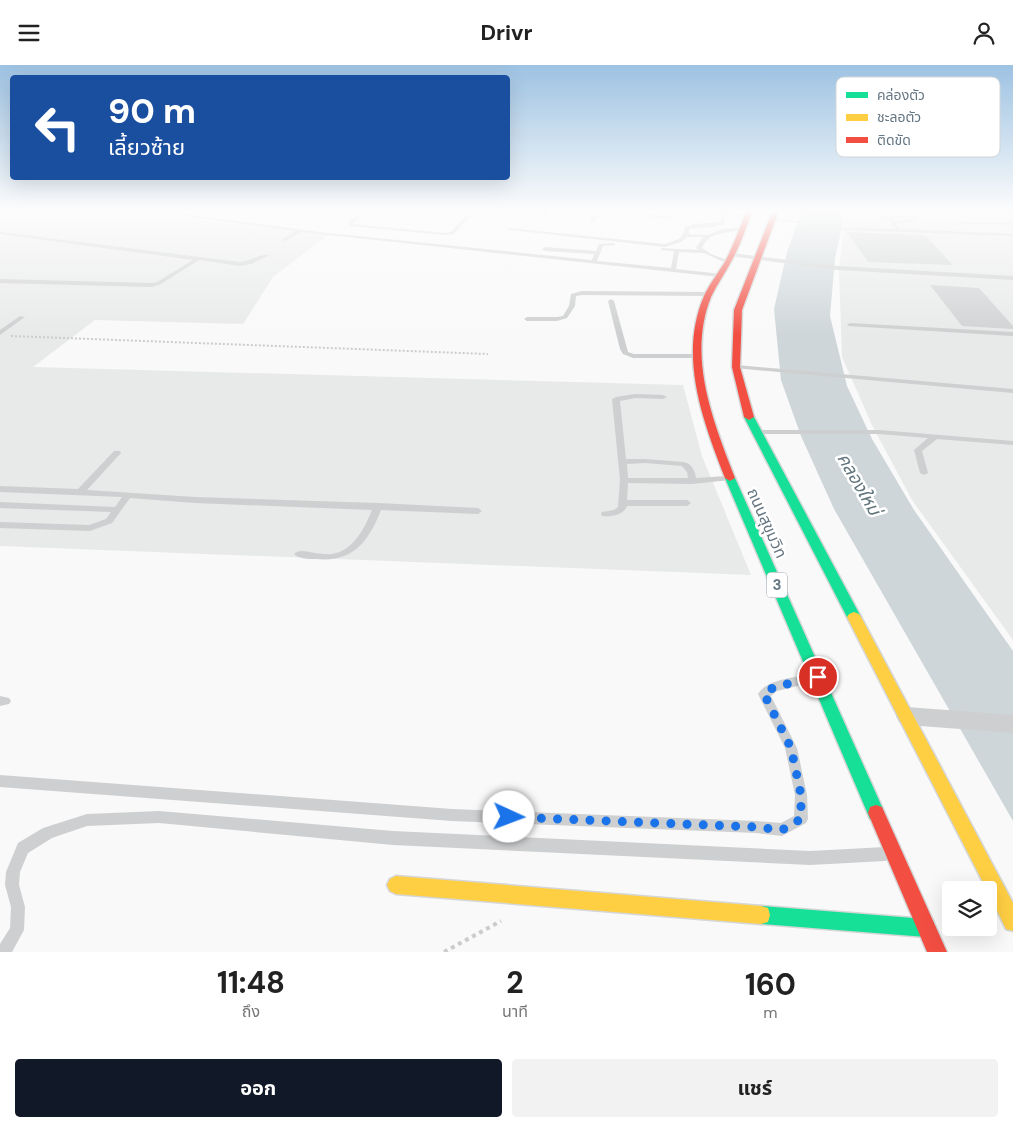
<!DOCTYPE html>
<html lang="th">
<head>
<meta charset="utf-8">
<style>
	body { margin:0; font-family:"DM Sans","Noto Sans Thai",sans-serif; background:#f2f2f2; color:#222; height:100vh; display:flex; flex-direction:column; font-size:19px; white-space:nowrap }
	* { box-sizing:border-box; margin:0 }
	p { font-size:16px; color:#767676 }
	.icon { flex:none; width:28px; height:28px; fill:none; stroke:currentColor; stroke-width:2; stroke-linecap:round; stroke-linejoin:round }
	.map { position:relative; height:887px; overflow:hidden }
	.side { display:flex; flex-direction:column; background:#fff; flex:1 }
	.side>* { flex:none }
	.hud { position:absolute; left:10px; top:10px; width:500px; height:105px; border-radius:5px; box-shadow:0 5px 20px #0002; background:#1a4fa0; color:#fff; overflow:hidden }
	.tools { position:absolute; left:942px; top:816px; display:grid; gap:10px }
	.tools a { display:grid; place-items:center; width:55px; height:55px; border-radius:5px; background:#fff; box-shadow:0 5px 20px #0002; font-size:25px }
	.pin { position:absolute; display:grid; place-items:center; width:42px; height:42px; color:#fff; margin:-21px; border:2px solid #fff; border-radius:50%; box-shadow:0 1px 5px #0007 }
	.me { position:absolute; width:55px; margin:-28px; rotate:92deg; stroke-linejoin:round; filter:drop-shadow(0 0 4px #0008) }
	.turn { display:flex; align-items:center; gap:18px; height:105px; padding:0 15px; font-size:22px }
	.turn .icon { width:65px; height:65px; stroke-width:2.5 }
	.turn b { display:block; font-size:35px; line-height:42px }
	.eta { display:flex; justify-content:space-evenly; align-items:center; height:85px; text-align:center }
	.eta b { font-size:30px; font-weight:700; line-height:35px }
	.action { display:flex; gap:10px; margin-top:auto; padding:10px 15px }
	.action a { flex:1; height:58px; border-radius:5px; background:#111827; color:#fff; font-size:20px; font-weight:700; line-height:58px; text-align:center }
	.action a+a { background:#f2f2f2; color:#222 }
	header { display:flex; justify-content:space-between; align-items:center; height:65px; padding:0 15px; background:#fff; font-size:22px; font-weight:700 }
	.map>svg:first-child { display:block }
	.built { fill:#e8e9e9 }
	.water { fill:#ced6d9 }
	.building { fill:#d0d2d3 }
	.lines { fill:none; stroke-linecap:round; stroke-linejoin:round }
	.fast-casing { stroke:#d5d6d7; stroke-width:3 }
	.slow-casing { stroke:#d5d6d7; stroke-width:3 }
	.jam-casing { stroke:#d5d6d7; stroke-width:3 }
	.path-far1 { stroke:#cbcccd; stroke-width:2; stroke-dasharray:2 2; stroke-linecap:butt }
	.path { stroke:#cbcccd; stroke-width:4; stroke-dasharray:4 4; stroke-linecap:butt }
	.lane { fill:#cecfd0; fill-rule:evenodd }
	.street { fill:#cecfd0; fill-rule:evenodd }
	.fast { fill:#16e098; fill-rule:evenodd }
	.slow { fill:#ffcf43; fill-rule:evenodd }
	.jam { fill:#f24e42; fill-rule:evenodd }
	.route { stroke:#1a73e8; stroke-width:9; stroke-dasharray:0 16.2 }
	.labels { text-anchor:middle; dominant-baseline:central; stroke-width:5; stroke-linejoin:round; paint-order:stroke }
	.shield { fill:#fff; stroke:#939fa8; stroke-width:1 }
	.shield-label { font-size:15px; font-weight:bold; fill:#657683 }
	.street-label { font-size:16px; fill:#657683; stroke:#fff }
	.water-label { font-size:18px; font-style:italic; fill:#60757c; stroke:#fff }
	.key { fill:#fff; stroke:#d1d6da; stroke-width:1 }
	.key-label { font-size:14px; fill:#657683 }
</style>
</head>
<body>
<header><svg class="icon" aria-label="menu" viewBox="0 0 24 24"><path d="M4 6h16M4 12h16M4 18h16"/></svg>Drivr<svg class="icon" aria-label="person" viewBox="0 0 24 24"><circle cx="12" cy="8" r="4"/><path d="M4 21q1-7 8-7t8 7"/></svg></header>
<div class="map">
<svg width="1013" height="887" viewBox="0 0 1013 887">
	<rect width="100%" height="100%" fill="#f9f9f9"/>
	<g class="built">
		<path d="M0,145h111l217,25 -55,42 -30,47 -148,-4 -62,47 650,18 19,71 49,119 -751,-29z"/>
		<path d="M846,145h167v430l-101,-140 -40,-75 -30,-68 -3,-87z"/>
	</g>
	<path class="water" d="M802,145h44l-11,48 -5,58 17,70 25,53 42,71 99,141v170l-179,-312 -33,-73 -20,-56 -7,-71 13,-57z"/>
	<g class="building">
		<path d="M847,167l78,3 28,30 -85,-3z"/>
		<path d="M930,220l49,3 34,38v3l-51,-3z"/>
	</g>
	<g class="lines">
		<defs>
			<g id="fast">
				<path d="M749,349l5,3 107,200 -2,3 -5,2 -5,-2 -2,-3 -103,-200z"/>
				<path d="M730,410l5,3 147,329 2,6 -2,6 -6,2 -6,-2 -145,-341z"/>
				<path d="M761,841l165,13 7,2 2,7 -2,7 -7,2 -165,-13 -7,-2 -2,-7 2,-7z"/>
			</g>
			<g id="slow">
				<path d="M854,547l5,2 2,3 152,286v28l-7,-2 -17,-35v-4h-2l-140,-273 2,-3z"/>
				<path d="M396,811l365,30 7,2 2,7 -2,7 -7,2 -365,-30 -6,-3 -3,-6 3,-6z"/>
			</g>
			<g id="jam">
				<path d="M747,145h6c-7,17 -12,34 -21,50 -6,12 -15,24 -21,37 -24,60 2,124 24,181l-5,3 -5,-3c-22,-57 -47,-122 -21,-182 6,-13 15,-24 22,-36 8,-16 14,-33 21,-50z"/>
				<path d="M773,145h6l-37,100 -2,57 14,50 -5,3 -5,-3 -12,-50 2,-57z"/>
				<path d="M876,740l6,2 65,145h-20l-59,-139 2,-6z"/>
			</g>
		</defs>
		<use href="#fast" class="fast-casing"/>
		<use href="#slow" class="slow-casing"/>
		<use href="#jam" class="jam-casing"/>
		<path class="path-far1" d="M11,271l477,18"/>
		<path class="path" d="M444,887l57,-31"/>
		<g class="lane">
			<path d="M139,145h16l164,22 273,28 2,-6 -49,-3 -3,-2 3,-2 51,4 3,-7 14,-1 2,1v1l-12,1 -6,15 74,7 3,-17 -13,-1v-2l38,2 -3,-2 7,-11h-16l-6,5 -16,5 -155,-17 -2,-1 2,-1 155,16c12,-4 17,-4 20,-17l10,-3 25,-2 2,-7 -36,-5 36,2 1,-2h4v3l22,3 -2,1 -21,-2 -2,9 -11,3 -24,2v5l18,1 16,-6 19,-2 2,1c-15,7 -34,1 -42,20l9,6 19,7v2h-4l-22,-10 -25,-1 -3,17 46,5v2l-2,1 -419,-45 -16,9h-2v-2l12,-8z"/>
			<path d="M363,145h5l-15,14 92,9 6,-1 20,-22h5l-22,24 -9,1 -95,-9 -2,-4z"/>
			<path d="M546,145h5l-4,6h-4z"/>
			<path d="M596,145h5l-7,12h-4z"/>
			<path d="M647,145h5l-2,3 2,2 17,1 1,-6h4l-1,8 -2,1 -22,-2 -3,-4z"/>
			<path d="M904,145h5l8,8 -5,4 -16,2 4,5 113,5v2l-165,-6 -77,-11 2,-1 75,10 47,1 -4,-5 1,-1 -7,-6 2,-1h19l2,1 -2,1h-14l4,3 15,-2 1,-1z"/>
			<path d="M960,157l53,1v2l-51,-1h-2z"/>
			<path d="M0,167l240,30c9,-1 22,-9 30,-7l-19,9 -11,2 -41,-6 -38,24 -9,3 -152,-4v-4l152,4 5,-1 36,-22 -193,-26z"/>
			<path d="M732,188l106,13 175,10v4l-175,-10 -108,-14v-2z"/>
			<path d="M582,226l128,1 3,2 -3,2 -128,-1 -6,1 -1,10 -8,12 -10,3h-30l-3,-2 3,-2h30l6,-1 6,-10 2,-12z"/>
			<path d="M611,234l3,2 14,51 6,2h63l3,2 -3,2h-64l-10,-4 -3,-5 -12,-48z"/>
			<path d="M20,251l5,1 -25,18v-5z"/>
			<path d="M850,258l163,9v4l-165,-10 -1,-1z"/>
			<path d="M736,300l277,24v4l-279,-25v-2z"/>
			<path d="M635,329l28,1 4,2 -4,2 -28,-1 -15,3 6,58h19l39,3c8,2 11,9 12,16l31,-2 4,2 -1,2 -38,4 -64,-1 -1,17h60l4,3 -4,3h-60c-3,9 -16,11 -25,10l-1,-2 1,-2 12,-2 4,-3 2,-27 -8,-81 4,-2zM645,398l37,3 5,6 1,6h-60l-1,-14z"/>
			<path d="M753,365h126l134,11v4l-76,-6 -15,12 6,22 -4,2 -4,-2 -6,-23 14,-12 -49,-4h-126l-1,-2z"/>
			<path d="M114,386h6l1,2 -34,37 108,7 183,6 100,5 4,3 -4,3 -97,-4c-12,31 -28,53 -65,49 -7,0 -17,0 -22,-5 5,-4 9,-3 15,-2 8,1 19,4 27,1 19,-5 29,-26 36,-43l-177,-7 -65,-5 -18,25 -22,8 -90,-3v-6l89,3 17,-6 5,-7 -111,-4v-6l115,5 7,-10 -122,-5v-6l78,3z"/>
			<path d="M810,609l4,2 2,3 -2,3 -37,9 -6,5 26,52 10,47 1,24 -2,4 -24,13 -26,-3 -304,-12 -452,-34v-12l452,34 304,12 25,2 13,-7 1,-21 -10,-47 -27,-54c9,-15 36,-16 52,-20z"/>
			<path d="M0,631l9,2 2,3 -2,3 -9,2z"/>
			<path d="M159,746l234,20 417,20 75,-4 5,2 2,5 -2,5 -5,2 -75,4 -417,-20 -234,-22 -72,3 -35,12 -24,15 -8,19 -1,13 6,22 -1,23 -12,22h-12v-8l10,-16 1,-21 -6,-22 1,-13 12,-29 25,-15 44,-14z"/>
		</g>
		<path class="street" d="M907,642l106,8v18l-106,-8 -8,-3 -3,-6 3,-6z"/>
		<use href="#fast" class="fast"/>
		<use href="#slow" class="slow"/>
		<use href="#jam" class="jam"/>
	</g>
	<linearGradient id="sky" x2="0" y2="1"><stop stop-color="#9dc2e2"/><stop offset="0.54" stop-color="#fcfcfc"/><stop offset="1" stop-color="#fcfcfc" stop-opacity="0"/></linearGradient>
	<rect width="1013" height="270" fill="url(#sky)"/>
	<g class="lines">
		<path class="route" d="M509,752l247,10 26,3 19,-11v-24l-10,-47 -27,-54 10,-7 44,-10"/>
	</g>
	<g class="labels">
		<rect class="shield" x="767" y="507.5" width="20" height="25" rx="4"/>
		<g class="shield-label">
			<text x="777" y="520">3</text>
		</g>
		<g class="street-label">
			<text transform="translate(767 458) rotate(66)">ถนนสุขุมวิท</text>
		</g>
		<g class="water-label">
			<text transform="translate(859 419) rotate(60)">คลองใหม่</text>
		</g>
	</g>
	<rect x="836" y="12" width="164" height="80" rx="8" class="key"/>
	<rect x="846" y="27" width="22" height="6" fill="#16e098"/>
	<rect x="846" y="49" width="22" height="7" fill="#ffcf43"/>
	<rect x="846" y="72" width="22" height="6" fill="#f24e42"/>
	<g class="key-label">
		<text x="877" y="35">คล่องตัว</text>
		<text x="877" y="57">ชะลอตัว</text>
		<text x="877" y="80">ติดขัด</text>
	</g>
</svg>
<div class="tools">
<a><svg class="icon" aria-label="layers" viewBox="0 0 24 24"><path d="M12 4l9 5-9 5-9-5zM3 14l9 5 9-5"/></svg></a>
</div>
<div class="pin" style="left:818px;top:612px;background:#d93025"><svg class="icon" aria-label="arrive" viewBox="0 0 24 24"><path d="M6 21V4h12l-3 4 3 4H6"/></svg></div>
<svg class="me" style="left:509px;top:752px" viewBox="-20 -20 40 40"><circle r="19" fill="#fff"/><path d="M0-13L10 11 0 6-10 11z" fill="#1a73e8"/></svg>
<div class="hud">
<div class="turn"><svg class="icon" aria-label="left" viewBox="0 0 24 24"><path d="M17 20v-9H6M10 6l-5 5 5 5"/></svg><div><b>90 m</b>เลี้ยวซ้าย</div></div>
</div>
</div>
<section class="side">
<div class="eta">
<div><b>11:48</b><p>ถึง</p></div>
<div><b>2</b><p>นาที</p></div>
<div><b>160</b><p>m</p></div>
</div>
<div class="action"><a>ออก</a><a>แชร์</a></div>
</section>
</body>
</html>
